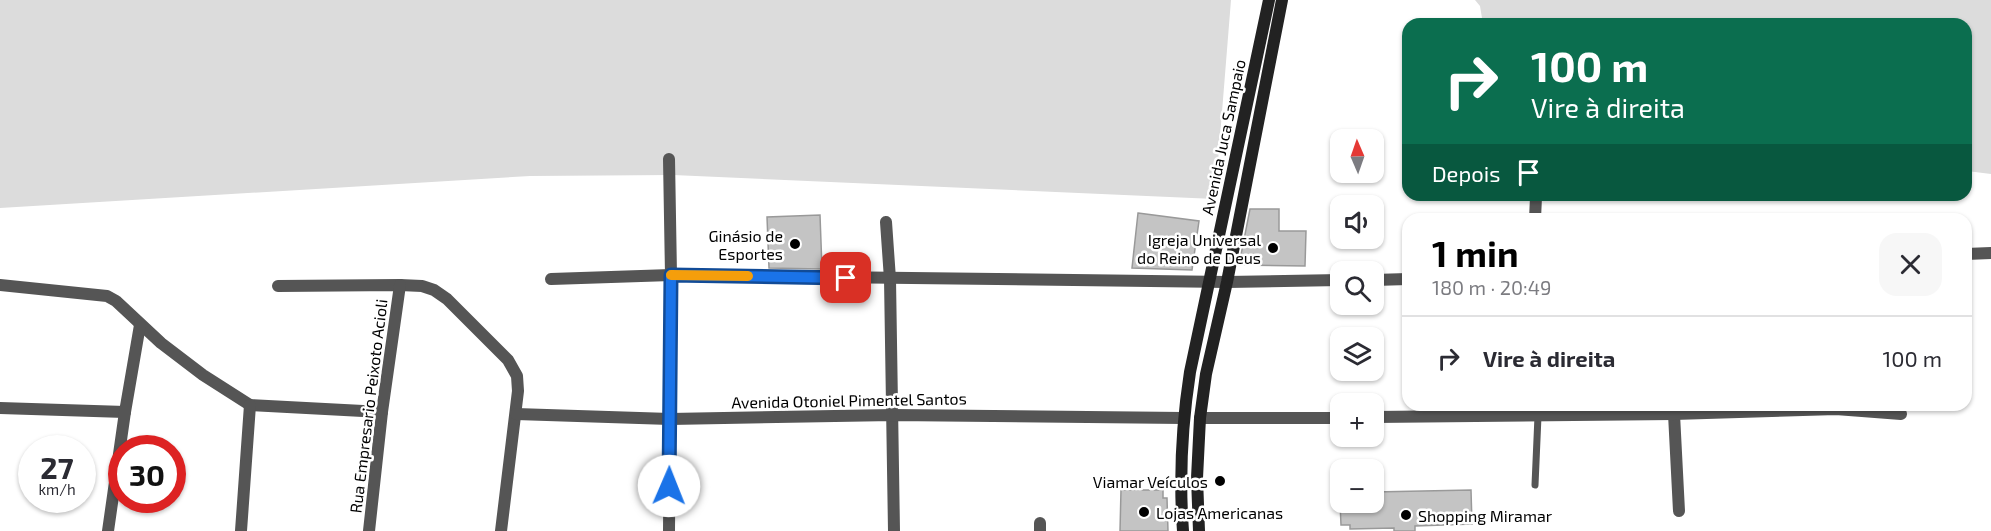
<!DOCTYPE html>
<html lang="pt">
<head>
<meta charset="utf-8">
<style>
	body { margin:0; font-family:"Exo 2",sans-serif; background:#f7f7f7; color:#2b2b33; height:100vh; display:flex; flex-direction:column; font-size:22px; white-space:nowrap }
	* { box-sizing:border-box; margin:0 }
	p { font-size:20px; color:#7c7c81 }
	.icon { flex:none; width:33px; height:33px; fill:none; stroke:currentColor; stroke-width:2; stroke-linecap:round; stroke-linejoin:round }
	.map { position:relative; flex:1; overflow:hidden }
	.details { position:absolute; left:1402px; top:213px; width:570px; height:198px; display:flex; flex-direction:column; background:#fff; border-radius:18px; box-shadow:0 2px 4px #0004 }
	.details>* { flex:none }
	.guide { position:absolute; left:1402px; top:18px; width:570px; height:183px; border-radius:18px; box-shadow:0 2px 4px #0004; background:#0b6e4f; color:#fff; overflow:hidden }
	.needle { width:39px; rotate:358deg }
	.buttons { position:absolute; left:1330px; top:129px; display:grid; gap:12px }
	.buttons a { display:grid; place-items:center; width:54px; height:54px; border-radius:12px; background:#fff; box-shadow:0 2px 4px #0004; font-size:30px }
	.speed { position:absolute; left:18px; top:435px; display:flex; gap:12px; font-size:30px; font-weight:700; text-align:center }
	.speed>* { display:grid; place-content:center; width:78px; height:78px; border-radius:50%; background:#fff; box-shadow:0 2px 4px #0004; line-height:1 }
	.speed small { font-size:15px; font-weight:400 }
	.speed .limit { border:9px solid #d22; background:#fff; color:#111 }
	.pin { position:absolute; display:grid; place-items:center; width:51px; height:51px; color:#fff; margin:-26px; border-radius:12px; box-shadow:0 3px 9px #0006 }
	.me { position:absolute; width:66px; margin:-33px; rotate:1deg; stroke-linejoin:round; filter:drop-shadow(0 0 4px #0008) }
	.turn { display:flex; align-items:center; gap:21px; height:126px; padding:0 30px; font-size:27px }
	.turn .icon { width:78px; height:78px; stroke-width:2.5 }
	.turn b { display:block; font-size:42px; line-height:51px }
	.then { display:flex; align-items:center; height:57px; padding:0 30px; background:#0003; gap:12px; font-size:22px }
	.round { display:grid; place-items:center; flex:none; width:63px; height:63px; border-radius:18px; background:#f7f7f7 }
	.summary { display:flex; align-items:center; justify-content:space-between; height:102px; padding:0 30px }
	h1 { font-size:36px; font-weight:700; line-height:45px; color:#000 }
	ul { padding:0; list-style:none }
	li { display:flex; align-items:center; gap:18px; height:84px; padding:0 30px; border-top:2px solid #e1e1e2 }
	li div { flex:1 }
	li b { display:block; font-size:22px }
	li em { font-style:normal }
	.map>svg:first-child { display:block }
	.green { fill:#dcdcdc }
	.building { fill:#c4c4c4; stroke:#999; stroke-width:1.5 }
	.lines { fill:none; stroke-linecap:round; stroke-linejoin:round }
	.lane { stroke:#555; stroke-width:7 }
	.street { stroke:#555; stroke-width:12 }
	.secondary { stroke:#222; stroke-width:12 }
	.route-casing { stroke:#114b97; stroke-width:15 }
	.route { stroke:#1a73e8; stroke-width:10 }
	.slow { stroke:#f59e0b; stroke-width:10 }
	.poi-dot { fill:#000; stroke:#fff; stroke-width:2 }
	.labels { text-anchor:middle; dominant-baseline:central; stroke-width:5; stroke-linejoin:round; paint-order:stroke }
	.street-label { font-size:16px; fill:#000; stroke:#fff }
	.poi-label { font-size:16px; fill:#000; stroke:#fff; text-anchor:end }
</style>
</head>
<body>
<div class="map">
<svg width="1991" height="531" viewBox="0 0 1991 531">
	<rect width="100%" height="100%" fill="#fff"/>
	<g class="green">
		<path d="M0,0h1231l-16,199 -542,-24 -143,1 -530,32z"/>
		<path d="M1475,0h516v174l-24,-3 -1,-147h-483l-3,-18z"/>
	</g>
	<g class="building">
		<path d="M1250,209h29v22h27l-1,35 -66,-1z"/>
		<path d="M1138,213l61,8 -7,49 -60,-2z"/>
		<path d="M820,215l2,54 -53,-1 -2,-51z"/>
		<path d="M1121,490h42v8h4l1,33h-48z"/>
		<path d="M1471,490l1,34 -57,2v5h-21v-3l-44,1v-4h-9l-1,-23h34v-10z"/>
	</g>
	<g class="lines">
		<path class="lane" d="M1535,485l3,-69"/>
		<g class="street">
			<path d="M1535,219l1,-22 4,-2"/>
			<path d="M886,222l4,57 4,252"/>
			<path d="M1966,254l25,-1"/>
			<path d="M551,279l120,-4 556,7 114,-2"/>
			<path d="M1374,280l34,-1"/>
			<path d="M0,285l107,11 9,5 45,42 42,32 47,30 132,7"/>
			<path d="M278,286l122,-1 22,1 12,4 13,9 61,61 9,16 1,15 -17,140"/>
			<path d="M0,408l125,4"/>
			<path d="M516,414l154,5 223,-4 290,3"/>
			<path d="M1674,414l5,97"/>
			<path d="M1374,417l300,-3 162,-5 65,5"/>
			<path d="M1200,418h141"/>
			<path d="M1040,523v8"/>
			<path d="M108,531l17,-119 15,-87"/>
			<path d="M241,531l9,-126"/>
			<path d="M369,531l13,-119 18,-127"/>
			<path d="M669,531l2,-256 -2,-116"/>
		</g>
		<g class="secondary">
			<path d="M1183,531c-4,-54 -1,-107 7,-159l79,-372"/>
			<path d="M1199,531l-2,-53 3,-60 6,-44 21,-92 55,-282"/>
		</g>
	</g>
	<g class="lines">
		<defs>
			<path id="route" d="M669,486l2,-211 175,3"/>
		</defs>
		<use href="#route" class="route-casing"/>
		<use href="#route" class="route"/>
		<path class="slow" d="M671,275l77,1"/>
	</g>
	<g class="poi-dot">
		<circle cx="795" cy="244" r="6"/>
		<circle cx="1273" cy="248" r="6"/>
		<circle cx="1220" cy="481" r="6"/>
		<circle cx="1144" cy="512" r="6"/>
		<circle cx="1406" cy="515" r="6"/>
	</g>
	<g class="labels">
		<g class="street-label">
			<text transform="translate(1223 137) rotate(-78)">Avenida Juca Sampaio</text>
			<text transform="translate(849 400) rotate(-1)">Avenida Otoniel Pimentel Santos</text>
			<text transform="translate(368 406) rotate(-83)">Rua Empresario Peixoto Acioli</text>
		</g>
		<g class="poi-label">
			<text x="783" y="235">Ginásio de<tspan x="783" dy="18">Esportes</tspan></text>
			<text x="1261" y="239">Igreja Universal<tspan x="1261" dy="18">do Reino de Deus</tspan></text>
			<text x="1208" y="481">Viamar Veículos</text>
			<text x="1156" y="512" text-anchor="start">Lojas Americanas</text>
			<text x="1418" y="515" text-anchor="start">Shopping Miramar</text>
		</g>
	</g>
</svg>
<div class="buttons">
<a><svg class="needle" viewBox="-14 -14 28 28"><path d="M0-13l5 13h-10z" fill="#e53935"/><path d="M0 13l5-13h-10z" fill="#7c7c81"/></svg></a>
<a><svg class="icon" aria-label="sound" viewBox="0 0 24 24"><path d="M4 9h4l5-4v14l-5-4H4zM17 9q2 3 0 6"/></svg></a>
<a><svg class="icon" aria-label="search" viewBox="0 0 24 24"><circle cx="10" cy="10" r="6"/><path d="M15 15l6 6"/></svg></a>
<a><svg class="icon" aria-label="layers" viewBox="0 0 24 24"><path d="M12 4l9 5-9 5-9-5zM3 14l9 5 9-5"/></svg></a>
<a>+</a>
<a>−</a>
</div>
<div class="speed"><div>27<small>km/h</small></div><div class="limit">30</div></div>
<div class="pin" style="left:846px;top:278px;background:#d93025"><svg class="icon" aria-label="arrive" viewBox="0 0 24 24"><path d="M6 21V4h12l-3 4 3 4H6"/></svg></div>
<svg class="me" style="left:669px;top:486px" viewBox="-20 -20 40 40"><circle r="19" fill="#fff"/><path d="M0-13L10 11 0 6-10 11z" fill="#1a73e8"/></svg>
<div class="guide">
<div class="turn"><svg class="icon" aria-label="right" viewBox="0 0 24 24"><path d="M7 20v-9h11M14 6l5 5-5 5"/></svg><div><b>100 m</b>Vire à direita</div></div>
<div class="then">Depois<svg class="icon" aria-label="arrive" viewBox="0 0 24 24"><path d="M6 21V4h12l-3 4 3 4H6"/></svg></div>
</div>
<section class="details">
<div class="summary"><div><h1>1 min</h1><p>180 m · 20:49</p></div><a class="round"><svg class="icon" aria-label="close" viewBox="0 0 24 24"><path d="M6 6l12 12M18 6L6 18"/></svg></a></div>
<ul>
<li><svg class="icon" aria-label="right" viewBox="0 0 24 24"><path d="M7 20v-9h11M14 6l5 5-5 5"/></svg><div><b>Vire à direita</b></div><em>100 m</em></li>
</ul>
</section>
</div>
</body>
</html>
